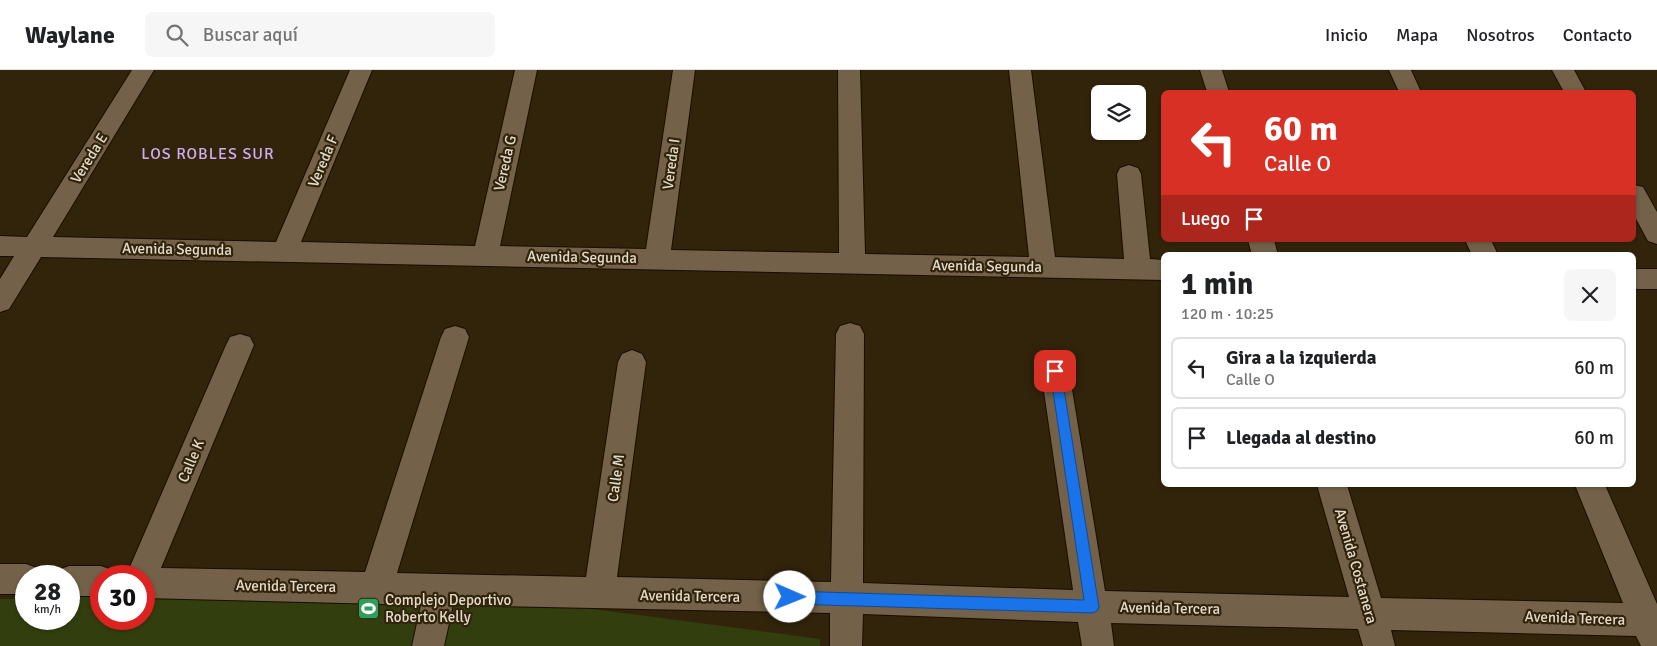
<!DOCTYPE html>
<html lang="es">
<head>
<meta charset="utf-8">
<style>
	body { margin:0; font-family:Signika,sans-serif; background:#f6f6f6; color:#202124; height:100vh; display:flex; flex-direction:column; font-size:19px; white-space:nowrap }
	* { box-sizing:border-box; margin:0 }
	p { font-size:16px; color:#757577 }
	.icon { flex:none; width:28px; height:28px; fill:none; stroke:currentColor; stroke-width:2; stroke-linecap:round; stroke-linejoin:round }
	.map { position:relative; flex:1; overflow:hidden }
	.side { position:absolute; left:1161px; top:182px; width:475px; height:235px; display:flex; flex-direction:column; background:#fff; border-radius:8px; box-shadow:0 1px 4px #0004 }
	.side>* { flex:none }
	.guide { position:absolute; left:1161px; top:20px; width:475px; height:152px; border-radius:8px; box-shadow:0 1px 4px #0004; background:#d93025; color:#fff; overflow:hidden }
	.tools { position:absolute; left:1091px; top:15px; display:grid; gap:10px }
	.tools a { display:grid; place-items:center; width:55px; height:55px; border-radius:8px; background:#fff; box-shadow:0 1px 4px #0004; font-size:25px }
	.speed { position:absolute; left:15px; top:495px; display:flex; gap:10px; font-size:25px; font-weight:700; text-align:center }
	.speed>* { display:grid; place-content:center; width:65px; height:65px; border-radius:50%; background:#fff; box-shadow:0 1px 4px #0004; line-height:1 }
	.speed small { font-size:12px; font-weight:400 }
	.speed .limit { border:8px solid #d22; background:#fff; color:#111 }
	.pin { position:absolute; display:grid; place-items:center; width:42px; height:42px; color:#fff; margin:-21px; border-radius:10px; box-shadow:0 2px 8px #0006 }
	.me { position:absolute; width:55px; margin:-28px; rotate:91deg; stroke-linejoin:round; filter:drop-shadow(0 0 4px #0008) }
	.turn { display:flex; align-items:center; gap:18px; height:105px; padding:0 20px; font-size:22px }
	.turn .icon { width:65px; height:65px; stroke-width:2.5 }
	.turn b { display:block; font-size:35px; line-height:42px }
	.then { display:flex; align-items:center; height:48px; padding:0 20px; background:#0003; gap:10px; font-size:19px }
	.round { display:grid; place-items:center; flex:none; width:52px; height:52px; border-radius:8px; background:#f6f6f6 }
	.summary { display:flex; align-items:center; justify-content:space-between; height:85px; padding:0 20px }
	h1 { font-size:30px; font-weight:800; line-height:38px }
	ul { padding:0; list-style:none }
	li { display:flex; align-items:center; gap:15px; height:62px; margin:0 10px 8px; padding:0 10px; border:2px solid #e0e0e0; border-radius:8px }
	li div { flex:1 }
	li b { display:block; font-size:19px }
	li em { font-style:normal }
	header { display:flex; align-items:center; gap:30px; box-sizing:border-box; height:70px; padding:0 25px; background:#fff; border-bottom:1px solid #e0e0e0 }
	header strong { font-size:24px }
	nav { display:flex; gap:28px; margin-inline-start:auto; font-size:18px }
	.search { width:350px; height:45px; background:#f6f6f6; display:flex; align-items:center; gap:12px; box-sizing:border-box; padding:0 18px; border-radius:8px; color:#757577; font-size:19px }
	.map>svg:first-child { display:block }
	.green { fill:#333e0e }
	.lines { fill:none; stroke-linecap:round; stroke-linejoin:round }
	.minor-casing { stroke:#1a0c00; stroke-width:2 }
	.minor { fill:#736249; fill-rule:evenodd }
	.route { fill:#1a73e8; stroke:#114b97 }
	.labels { text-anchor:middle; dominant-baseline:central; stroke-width:4.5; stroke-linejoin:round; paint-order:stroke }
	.street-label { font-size:15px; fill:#e3dacb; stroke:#32240b }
	.poi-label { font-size:15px; fill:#e3dacb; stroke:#32240b; text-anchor:start }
	.neighbourhood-label { font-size:16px; letter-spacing:1px; fill:#cfadf1; stroke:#32240b }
</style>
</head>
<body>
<header>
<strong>Waylane</strong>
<div class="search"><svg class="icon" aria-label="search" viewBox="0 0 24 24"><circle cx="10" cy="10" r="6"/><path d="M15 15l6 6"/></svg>Buscar aquí</div>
<nav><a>Inicio</a><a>Mapa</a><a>Nosotros</a><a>Contacto</a></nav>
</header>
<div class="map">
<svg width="1657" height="576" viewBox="0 0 1657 576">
	<rect width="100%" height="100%" fill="#32240b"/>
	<path class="green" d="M441,519l379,50v7h-820v-47l26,-1v21h43v-22h32v22h43v-23z"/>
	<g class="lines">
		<defs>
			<g id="minor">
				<path d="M132,0h22l-101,167 223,5 74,-172h22l-71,172 174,4 40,-176h22l-37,176 146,3 27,-179h22l-24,180 168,3 -1,-183h22l5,184 164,3 -20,-187h22l24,187 69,2 -7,-85 3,-6 9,-3 9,3 3,6 9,85 14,1v20l-1123,-23 -32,52 -9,3v-33l14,-23h-14v-20l27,1z"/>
				<path d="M1200,0h22l7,22h-22z"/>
				<path d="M1389,0h22l10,22h-22z"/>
				<path d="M1552,0h22l12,22h-22z"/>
				<path d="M1634,115l9,2 14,25v32l-9,-3 -14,-26z"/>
				<path d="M1248,170h26l4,15h-26z"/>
				<path d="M1465,170h26l7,15h-26z"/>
				<rect x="1634" y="199" width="23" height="20"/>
				<path d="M850,253l10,3 4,8 -1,249 210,7 -32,-219 4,-8 10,-4 10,4 4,8 36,220 244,6 -32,-112h30l34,113 242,5 -48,-118h30l52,119v42h-16l-5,-10 -245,-6 4,16h-32l-5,-17 -247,-6 3,23h-32l-4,-24 -215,-8 -1,32h-32v-33l-377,-8 -9,41h-32l9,-41 -277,-7v-22h-18l100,-231 4,-8 10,-3 10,3 4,8 -93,223 204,4 76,-235 4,-8 10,-3 10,3 4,8 -72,236 189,4 32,-215 4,-8 10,-4 10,4 4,8 -29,215 214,5 5,-248 4,-8z"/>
				<path d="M0,494h26l11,4 4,8h-15v18h-26z"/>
				<path d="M69,496h32l11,4 3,6h-14v20h-32v-20h-14l3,-6z"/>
			</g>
		</defs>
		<use href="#minor" class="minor-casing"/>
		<use href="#minor" class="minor"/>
	</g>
	<path class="route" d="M1055,296l4,1 2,4 38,236 -2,4 -5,2 -302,-9 -5,-2 -2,-5 2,-4 5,-2 294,9 -34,-229 1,-4z"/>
	<defs>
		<symbol id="stadium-square" viewBox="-11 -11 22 22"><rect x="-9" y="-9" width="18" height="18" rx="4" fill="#2e9e5b" stroke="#32240b"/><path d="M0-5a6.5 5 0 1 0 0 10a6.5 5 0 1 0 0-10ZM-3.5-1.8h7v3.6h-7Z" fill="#fff"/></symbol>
	</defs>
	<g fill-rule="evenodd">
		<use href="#stadium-square" x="356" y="526" width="25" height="25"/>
	</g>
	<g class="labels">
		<g class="street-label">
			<text transform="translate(89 88) rotate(-58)">Vereda E</text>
			<text transform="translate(323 91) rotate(-67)">Vereda F</text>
			<text transform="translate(505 93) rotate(-77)">Vereda G</text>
			<text transform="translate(671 94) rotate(-82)">Vereda I</text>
			<text transform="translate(177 179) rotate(1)">Avenida Segunda</text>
			<text transform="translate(582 187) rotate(1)">Avenida Segunda</text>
			<text transform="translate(987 196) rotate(1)">Avenida Segunda</text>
			<text transform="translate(191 391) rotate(-67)">Calle K</text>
			<text transform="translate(616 408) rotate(-82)">Calle M</text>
			<text transform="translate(1356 496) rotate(74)">Avenida Costanera</text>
			<text transform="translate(286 516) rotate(1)">Avenida Tercera</text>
			<text transform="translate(690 526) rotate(1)">Avenida Tercera</text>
			<text transform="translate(1170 538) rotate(1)">Avenida Tercera</text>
			<text transform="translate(1575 548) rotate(2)">Avenida Tercera</text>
		</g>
		<g class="poi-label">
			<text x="385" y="530">Complejo Deportivo<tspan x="385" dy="17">Roberto Kelly</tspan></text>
		</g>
		<g class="neighbourhood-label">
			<text x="208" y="84">LOS ROBLES SUR</text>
		</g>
	</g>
</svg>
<div class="tools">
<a><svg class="icon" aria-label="layers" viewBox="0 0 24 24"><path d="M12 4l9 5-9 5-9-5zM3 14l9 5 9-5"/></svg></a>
</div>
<div class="speed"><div>28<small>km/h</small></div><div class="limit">30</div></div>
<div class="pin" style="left:1055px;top:301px;background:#d93025"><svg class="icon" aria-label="arrive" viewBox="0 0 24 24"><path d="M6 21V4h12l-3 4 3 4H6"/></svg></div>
<svg class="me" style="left:790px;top:527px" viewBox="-20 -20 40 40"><circle r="19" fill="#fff"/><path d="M0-13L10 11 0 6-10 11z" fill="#1a73e8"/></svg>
<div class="guide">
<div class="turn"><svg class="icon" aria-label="left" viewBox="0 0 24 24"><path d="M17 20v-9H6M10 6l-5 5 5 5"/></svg><div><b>60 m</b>Calle O</div></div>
<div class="then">Luego<svg class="icon" aria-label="arrive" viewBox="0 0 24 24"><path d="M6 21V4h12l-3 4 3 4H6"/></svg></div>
</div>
<section class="side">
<div class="summary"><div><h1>1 min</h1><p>120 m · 10:25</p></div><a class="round"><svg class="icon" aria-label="close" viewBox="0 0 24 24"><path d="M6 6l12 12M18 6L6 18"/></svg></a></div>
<ul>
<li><svg class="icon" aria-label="left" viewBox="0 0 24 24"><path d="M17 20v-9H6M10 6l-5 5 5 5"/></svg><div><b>Gira a la izquierda</b><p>Calle O</p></div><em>60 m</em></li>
<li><svg class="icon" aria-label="arrive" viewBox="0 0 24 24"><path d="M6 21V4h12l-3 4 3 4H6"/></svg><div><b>Llegada al destino</b></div><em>60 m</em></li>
</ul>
</section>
</div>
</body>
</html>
